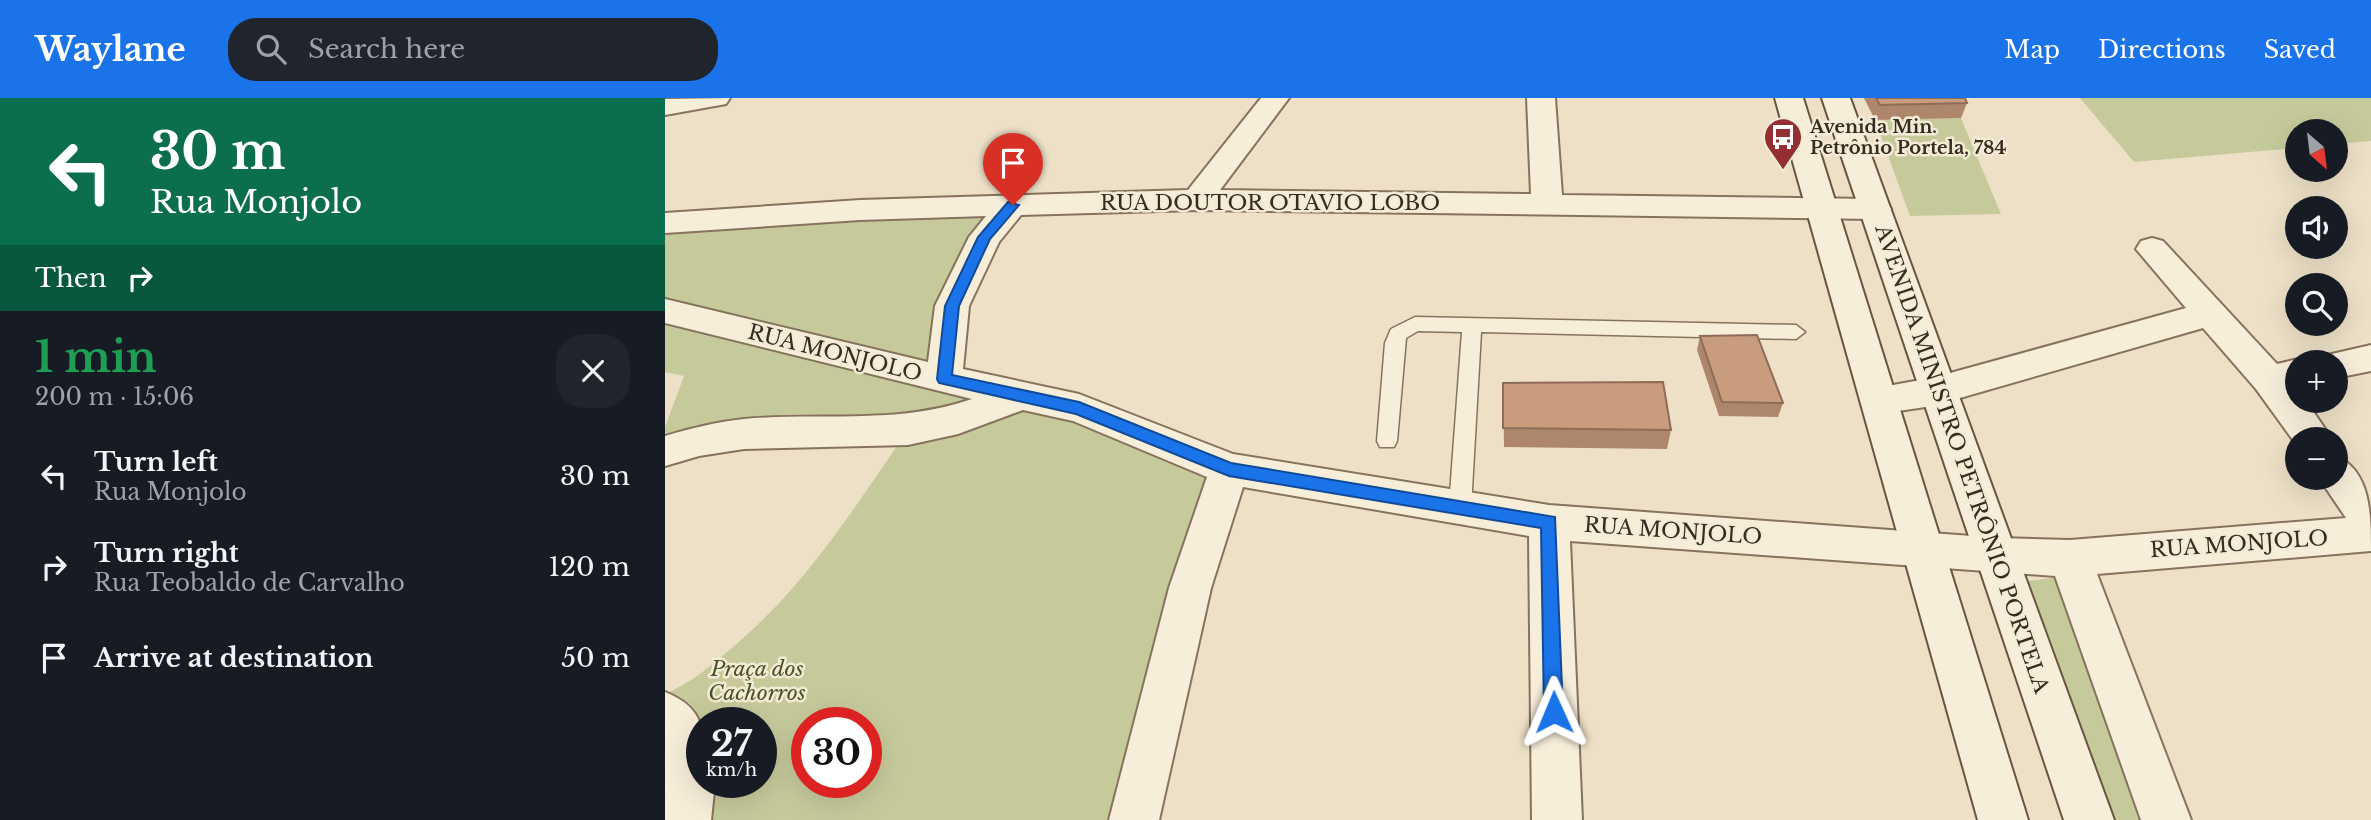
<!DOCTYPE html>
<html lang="en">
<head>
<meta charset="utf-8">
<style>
	body { margin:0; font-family:"Libre Baskerville",serif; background:#20242c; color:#f1f3f6; height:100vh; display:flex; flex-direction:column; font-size:26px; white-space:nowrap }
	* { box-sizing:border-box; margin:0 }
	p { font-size:23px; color:#9ea1a6 }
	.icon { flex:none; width:38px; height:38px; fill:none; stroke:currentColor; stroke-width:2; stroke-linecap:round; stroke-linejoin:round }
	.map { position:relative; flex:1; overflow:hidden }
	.side { display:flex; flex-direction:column; background:#171b24; width:665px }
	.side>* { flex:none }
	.hud { background:#0b6e4f; color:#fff; overflow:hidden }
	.needle { width:46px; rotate:152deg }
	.controls { position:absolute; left:1620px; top:21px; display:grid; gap:14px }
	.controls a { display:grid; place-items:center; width:63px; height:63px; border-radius:50%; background:#171b24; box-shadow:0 7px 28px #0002; font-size:35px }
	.speed { position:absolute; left:21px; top:609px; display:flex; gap:14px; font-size:35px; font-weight:700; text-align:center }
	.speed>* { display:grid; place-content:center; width:91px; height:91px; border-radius:50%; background:#171b24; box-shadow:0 7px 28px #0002; line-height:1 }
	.speed small { font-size:18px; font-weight:400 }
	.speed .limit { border:10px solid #d22; background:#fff; color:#111 }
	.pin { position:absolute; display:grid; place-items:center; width:60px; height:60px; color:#fff; margin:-72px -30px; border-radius:50% 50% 50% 0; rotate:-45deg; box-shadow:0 0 7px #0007 }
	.pin .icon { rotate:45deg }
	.me { position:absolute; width:77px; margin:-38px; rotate:359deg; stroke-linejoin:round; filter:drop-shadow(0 0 5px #0008) }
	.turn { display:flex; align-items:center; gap:24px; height:147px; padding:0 35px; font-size:32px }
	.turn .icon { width:91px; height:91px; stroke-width:2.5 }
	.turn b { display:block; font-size:49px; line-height:60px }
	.then { display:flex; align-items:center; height:66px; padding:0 35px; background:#0003; gap:14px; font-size:26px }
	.round { display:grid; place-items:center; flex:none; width:74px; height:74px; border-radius:28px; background:#20242c }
	.overview { display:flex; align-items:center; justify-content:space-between; height:119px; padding:0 35px }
	h1 { font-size:42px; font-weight:700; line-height:52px; color:#1e9e55 }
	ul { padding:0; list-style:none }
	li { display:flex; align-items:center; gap:21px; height:91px; padding:0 35px }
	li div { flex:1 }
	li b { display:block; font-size:26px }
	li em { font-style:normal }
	header { display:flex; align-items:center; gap:42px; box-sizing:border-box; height:98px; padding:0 35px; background:#1a73e8; color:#fff }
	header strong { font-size:33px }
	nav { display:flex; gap:38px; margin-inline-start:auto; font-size:24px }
	.search { width:490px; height:63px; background:#20242c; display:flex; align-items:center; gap:18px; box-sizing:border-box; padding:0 24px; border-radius:28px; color:#9ea1a6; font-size:26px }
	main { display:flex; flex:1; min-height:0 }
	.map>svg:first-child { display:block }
	.green { fill:#c6ca9b; fill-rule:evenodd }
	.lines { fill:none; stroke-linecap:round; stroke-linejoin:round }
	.lane-casing { stroke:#87725d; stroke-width:3 }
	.street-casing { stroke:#87725d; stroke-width:4 }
	.secondary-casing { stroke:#695440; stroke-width:4 }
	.lane { fill:#f7eeda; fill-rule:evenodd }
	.street { fill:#f7eeda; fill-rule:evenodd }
	.secondary { fill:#f7eeda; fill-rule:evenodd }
	.wall { fill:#ad866c }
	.building { fill:#c99c7e; stroke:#8d6d58; stroke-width:2 }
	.route { fill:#1a73e8; stroke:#114b97; stroke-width:2 }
	.labels { text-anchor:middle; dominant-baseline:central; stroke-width:5; stroke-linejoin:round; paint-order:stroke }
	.far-poi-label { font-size:18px; font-weight:bold; fill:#382b20; stroke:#f4ebd6; text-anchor:start }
	.street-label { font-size:21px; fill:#382b20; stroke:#f4ebd6 }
	.park-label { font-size:21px; font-style:italic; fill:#4a5428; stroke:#f4ebd6 }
</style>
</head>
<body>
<header>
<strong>Waylane</strong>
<div class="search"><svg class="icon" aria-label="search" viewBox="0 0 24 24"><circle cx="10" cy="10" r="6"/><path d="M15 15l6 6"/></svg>Search here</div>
<nav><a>Map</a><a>Directions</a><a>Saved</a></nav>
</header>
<main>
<section class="side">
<div class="hud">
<div class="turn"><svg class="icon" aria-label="left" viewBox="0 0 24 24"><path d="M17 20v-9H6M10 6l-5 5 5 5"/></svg><div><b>30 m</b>Rua Monjolo</div></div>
<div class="then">Then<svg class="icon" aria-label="right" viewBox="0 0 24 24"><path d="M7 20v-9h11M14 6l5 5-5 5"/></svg></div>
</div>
<div class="overview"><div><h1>1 min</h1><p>200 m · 15:06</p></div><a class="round"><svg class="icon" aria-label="close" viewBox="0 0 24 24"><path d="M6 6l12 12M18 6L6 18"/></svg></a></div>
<ul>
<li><svg class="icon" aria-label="left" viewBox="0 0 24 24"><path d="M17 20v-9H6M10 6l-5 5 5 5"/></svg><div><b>Turn left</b><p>Rua Monjolo</p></div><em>30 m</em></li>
<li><svg class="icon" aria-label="right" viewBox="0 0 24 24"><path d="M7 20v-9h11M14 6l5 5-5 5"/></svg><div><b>Turn right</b><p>Rua Teobaldo de Carvalho</p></div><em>120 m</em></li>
<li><svg class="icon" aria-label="arrive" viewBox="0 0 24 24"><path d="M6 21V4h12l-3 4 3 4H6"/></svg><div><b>Arrive at destination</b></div><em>50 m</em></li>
</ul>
</section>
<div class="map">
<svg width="1706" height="722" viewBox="0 0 1706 722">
	<rect width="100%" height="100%" fill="#ede0c7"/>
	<g class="green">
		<path d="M1415,0h291v43l-35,3v-13h-38v17l-164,14z"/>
		<path d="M1296,20l40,96 -91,2 -35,-96z"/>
		<path d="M348,107l-29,32 -39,141 284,91 -95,351h-448l-21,-126c24,-10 42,-25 62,-42 77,-63 125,-141 181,-222l-243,21v-24l19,-51 -19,-4v-149zM37,625h59v59h-59zM142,625h59v59h-59z"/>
		<path d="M1411,477l98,245h-86l-83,-236z"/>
	</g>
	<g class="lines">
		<defs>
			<path id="lane" d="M750,219l381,8 9,7 -9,7 -315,-7 -10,175 -3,6 -8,3 -8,-3 -3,-6 13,-175 -44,-1 -12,7 -9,103 -3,6h-14l-3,-6 8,-98 6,-14z"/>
			<g id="street">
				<path d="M65,0l-4,6 -61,11v-16z"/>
				<path d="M596,0h28l-69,92 311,4 -4,-96h28l7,97 313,4 11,3 5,7 -5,7 -11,3 -678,-9 -176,5 -22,27 -30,64 -6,63 116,25 154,60 316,51 450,33 71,2 276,-22 -27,-40h17v-22c35,15 35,59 35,95l-274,23 94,246h-50l-86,-244 -485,-35 12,279h-50l-3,-284 -286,-49 -32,101 -52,232h-50l60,-232 38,-111 -134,-56 -50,-11 -65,24 -50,11 -164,4 -45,7 -34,10v-30c26,-8 52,-14 79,-17 77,-7 154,6 228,-20l-307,-76v-24l263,63 7,-56 34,-69 17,-21 -126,4 -195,13v-20l195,-13 328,-10z"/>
				<path d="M1487,140l11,3 114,123 21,-5 9,3h-9l-3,25 3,14h8l26,38h-34v8l-42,-58 -53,-61 -271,78 -54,8 -13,-4 -5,-10 5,-10 67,-12 254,-70 -50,-59 5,-8z"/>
				<path d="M1706,247v26l-35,7v-16h-16l3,-6z"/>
				<path d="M0,594c47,19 37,47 37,90h13l-4,38h-46z"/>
			</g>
			<g id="secondary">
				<path d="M1110,0h28l225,722h-50z"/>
				<path d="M1157,0h28l264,722h-50z"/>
			</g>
		</defs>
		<use href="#lane" class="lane-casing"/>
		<use href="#street" class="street-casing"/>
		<use href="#secondary" class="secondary-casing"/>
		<use href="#lane" class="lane"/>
		<use href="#street" class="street"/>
		<use href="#secondary" class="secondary"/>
	</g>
	<g class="wall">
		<path d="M1199,0h101l2,5 -6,15 -86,2z"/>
		<path d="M1035,238l83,67 -5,14 -59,-1 -22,-66z"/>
		<path d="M838,285l168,47 -4,19 -163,-2z"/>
	</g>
	<g class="building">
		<path d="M1211,0h89l2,5 -87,2z"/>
		<path d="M1092,237l26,68 -61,-1 -22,-66z"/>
		<path d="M998,284l8,48 -168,-2v-45z"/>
	</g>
	<path class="route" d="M343,104l11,3 -29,34 -31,67 -7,69 127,27 152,61 324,54 8,195 -3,6 -6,3 -7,-3 -3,-6 -3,-184 -312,-52 -153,-62 -137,-31 -2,-4 8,-73 33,-69z"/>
	<defs>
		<symbol id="bus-pin" viewBox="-11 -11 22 30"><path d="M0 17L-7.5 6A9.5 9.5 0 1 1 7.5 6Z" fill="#943033" stroke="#f4ebd6"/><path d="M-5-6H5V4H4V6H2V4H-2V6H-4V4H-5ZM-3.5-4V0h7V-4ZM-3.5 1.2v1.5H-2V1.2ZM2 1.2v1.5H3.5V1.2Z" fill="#fff"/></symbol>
	</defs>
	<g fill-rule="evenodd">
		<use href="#bus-pin" x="1096" y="17" width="44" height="60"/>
	</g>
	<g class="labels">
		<g class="far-poi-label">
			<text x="1145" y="29">Avenida Min.<tspan x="1145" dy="21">Petrônio Portela, 784</tspan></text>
		</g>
		<g class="street-label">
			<text x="605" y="105">RUA DOUTOR OTAVIO LOBO</text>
			<text transform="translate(170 255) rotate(14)">RUA MONJOLO</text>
			<text transform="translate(1297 361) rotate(71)">AVENIDA MINISTRO PETRÔNIO PORTELA</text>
			<text transform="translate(1008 433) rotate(4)">RUA MONJOLO</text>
			<text transform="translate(1574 446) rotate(-4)">RUA MONJOLO</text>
		</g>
		<g class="park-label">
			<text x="92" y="571">Praça dos<tspan x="92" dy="24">Cachorros</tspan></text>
		</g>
	</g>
</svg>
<div class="controls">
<a><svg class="needle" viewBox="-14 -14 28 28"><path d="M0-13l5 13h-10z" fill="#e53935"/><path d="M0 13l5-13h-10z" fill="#9ea1a6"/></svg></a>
<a><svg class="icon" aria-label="sound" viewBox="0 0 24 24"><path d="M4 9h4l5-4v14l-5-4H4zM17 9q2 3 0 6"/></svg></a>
<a><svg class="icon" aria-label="search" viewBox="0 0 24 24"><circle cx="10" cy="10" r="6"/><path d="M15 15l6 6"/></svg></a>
<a>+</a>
<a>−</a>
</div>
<div class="speed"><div>27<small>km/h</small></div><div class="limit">30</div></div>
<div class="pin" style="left:348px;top:107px;background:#d93025"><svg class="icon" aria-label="arrive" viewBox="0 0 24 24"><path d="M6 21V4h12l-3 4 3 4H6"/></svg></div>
<svg class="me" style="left:889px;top:614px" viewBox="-20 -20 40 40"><path d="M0-17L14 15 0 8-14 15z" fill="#1a73e8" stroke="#fff" stroke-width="4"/></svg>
</div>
</main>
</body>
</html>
